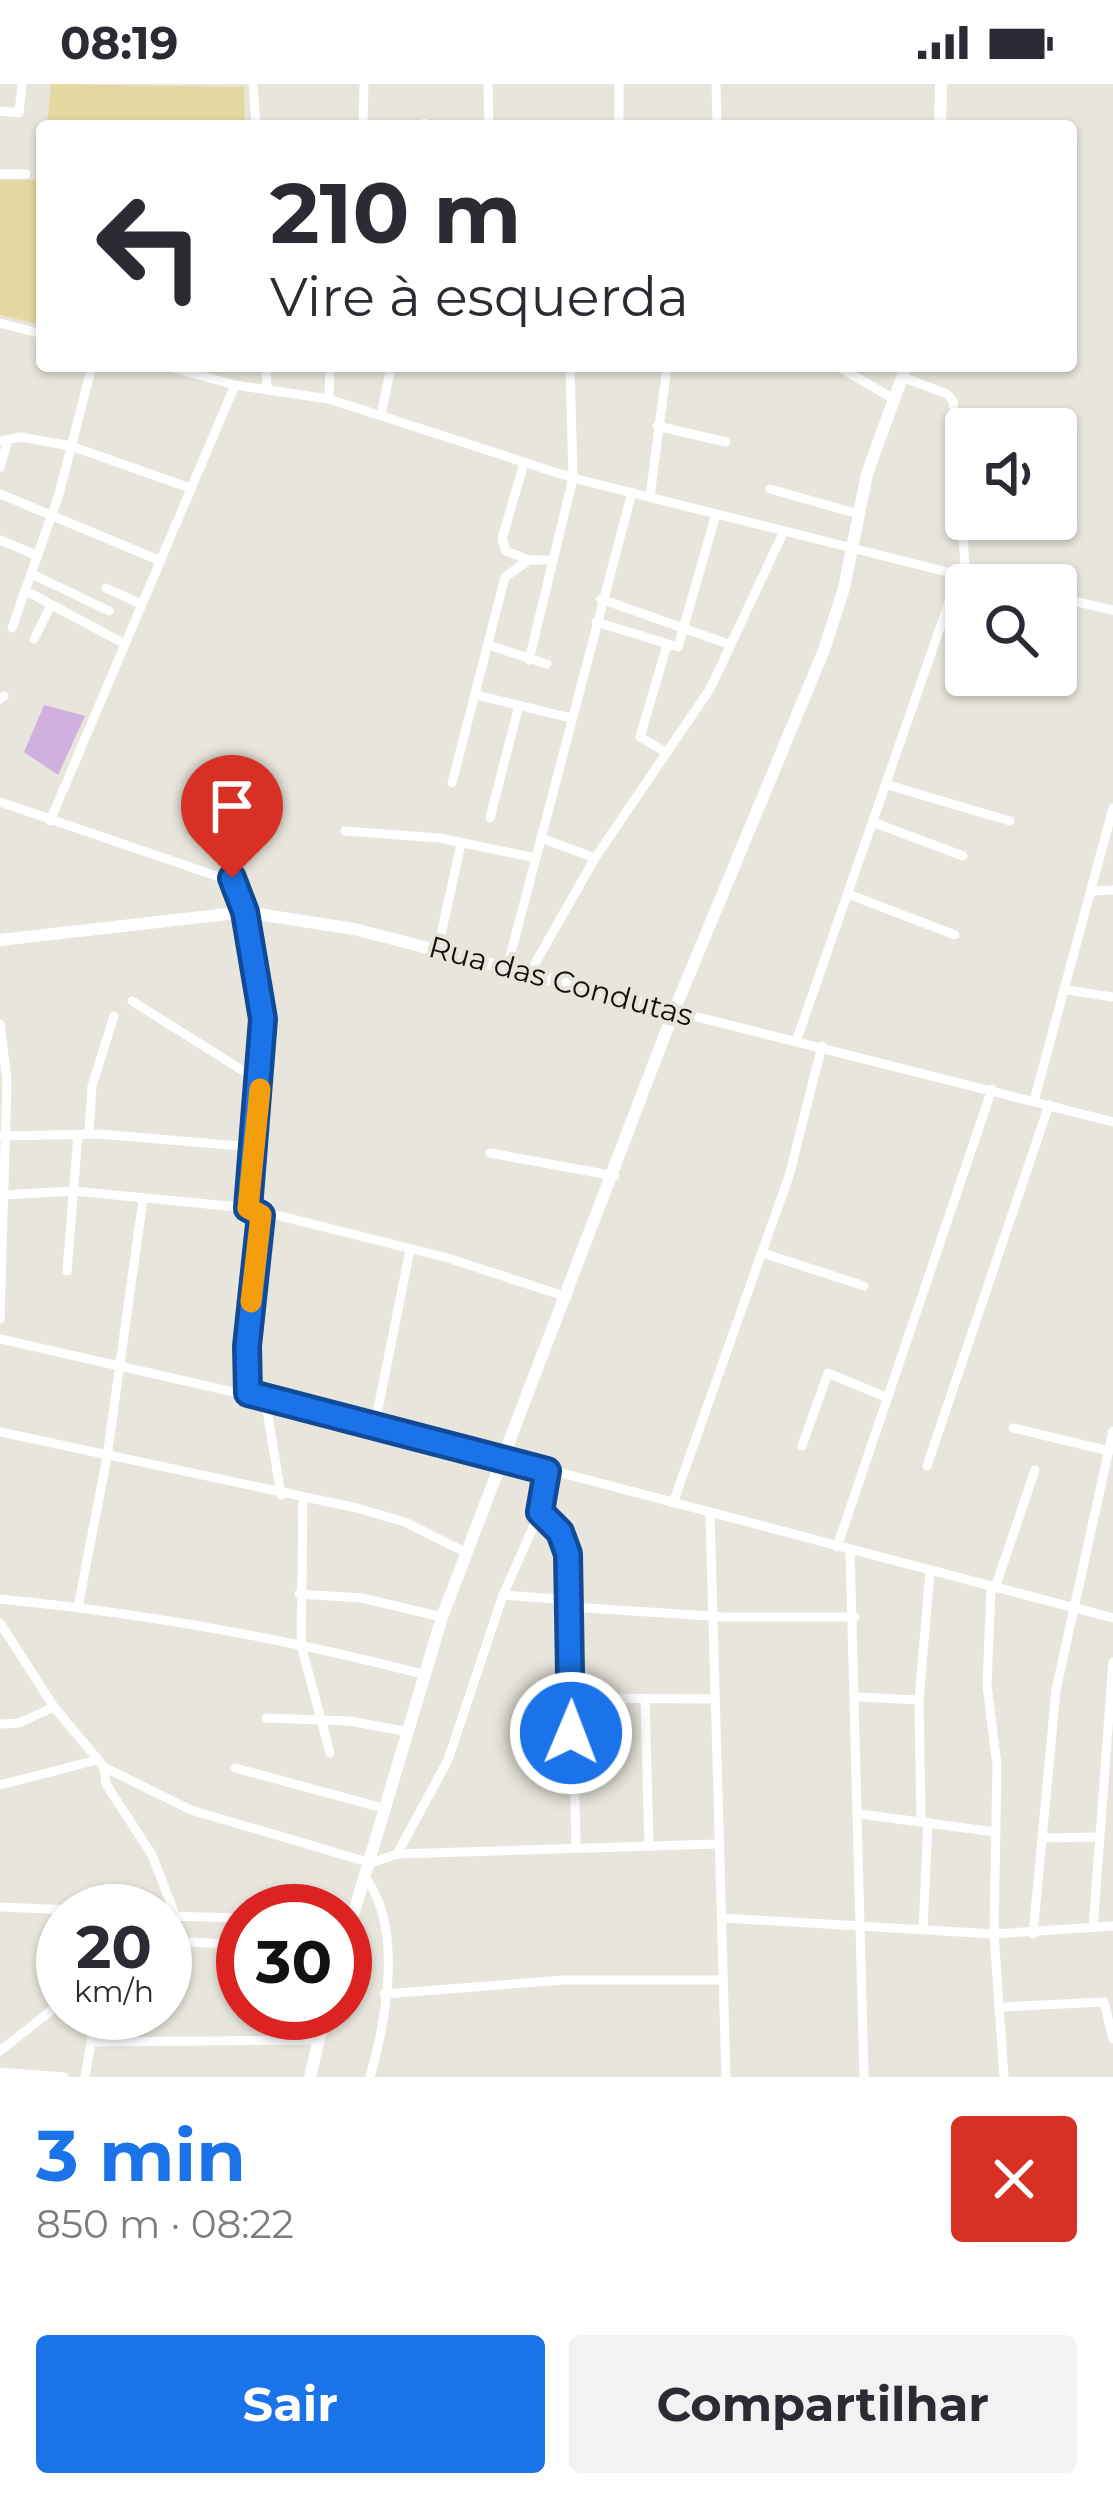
<!DOCTYPE html>
<html lang="pt">
<head>
<meta charset="utf-8">
<style>
	body { margin:0; font-family:Montserrat,sans-serif; background:#f2f2f3; color:#2b2b33; height:100vh; display:flex; flex-direction:column; font-size:45px; white-space:nowrap }
	* { box-sizing:border-box; margin:0 }
	p { font-size:39px; color:#7c7c81 }
	.icon { flex:none; width:66px; height:66px; fill:none; stroke:currentColor; stroke-width:2; stroke-linecap:round; stroke-linejoin:round }
	.map { position:relative; height:1993px; overflow:hidden }
	.sheet { display:flex; flex-direction:column; background:#fff; flex:1 }
	.sheet>* { flex:none }
	.hud { position:absolute; left:36px; top:36px; width:1041px; height:252px; border-radius:12px; box-shadow:0 3px 9px #0004; background:#fff; color:#2b2b33; overflow:hidden }
	.tools { position:absolute; left:945px; top:324px; display:grid; gap:24px }
	.tools a { display:grid; place-items:center; width:132px; height:132px; border-radius:12px; background:#fff; box-shadow:0 3px 9px #0004; font-size:60px }
	.speed { position:absolute; left:36px; top:1800px; display:flex; gap:24px; font-size:60px; font-weight:700; text-align:center }
	.speed>* { display:grid; place-content:center; width:156px; height:156px; border-radius:50%; background:#fff; box-shadow:0 3px 9px #0004; line-height:1 }
	.speed small { font-size:30px; font-weight:400 }
	.speed .limit { border:18px solid #d22; background:#fff; color:#111 }
	.pin { position:absolute; display:grid; place-items:center; width:102px; height:102px; color:#fff; margin:-123px -51px; border-radius:50% 50% 50% 0; rotate:-45deg; box-shadow:0 0 12px #0007 }
	.pin .icon { rotate:45deg }
	.me { position:absolute; width:132px; margin:-66px; rotate:1deg; stroke-linejoin:round; filter:drop-shadow(0 0 9px #0008) }
	.turn { display:flex; align-items:center; gap:42px; height:252px; padding:0 36px; font-size:54px }
	.turn .icon { width:156px; height:156px; stroke-width:2.5 }
	.turn b { display:block; font-size:84px; line-height:102px }
	.round { display:grid; place-items:center; flex:none; width:126px; height:126px; border-radius:12px; background:#f2f2f3 }
	.overview { display:flex; align-items:center; justify-content:space-between; height:204px; padding:0 36px }
	h1 { font-size:72px; font-weight:700; line-height:90px; color:#1a73e8 }
	.cta { display:flex; gap:24px; margin-top:auto; padding:24px 36px }
	.cta a { flex:1; height:138px; border-radius:12px; background:#1a73e8; color:#fff; font-size:48px; font-weight:700; line-height:138px; text-align:center }
	.cta a+a { background:#f2f2f3; color:#2b2b33 }
	.status { display:flex; justify-content:space-between; align-items:center; height:84px; padding:0 60px; background:#fff; direction:ltr }
	.status svg { height:33px; fill:currentColor }
	.map>svg:first-child { display:block }
	.green { fill:#e5d9a2 }
	.water { fill:#d0b0df }
	.lines { fill:none; stroke-linecap:round; stroke-linejoin:round }
	.street { stroke:#fff; stroke-width:9 }
	.secondary { stroke:#fff; stroke-width:12 }
	.route-casing { stroke:#114b97; stroke-width:30 }
	.route { stroke:#1a73e8; stroke-width:21 }
	.slow { stroke:#f59e0b; stroke-width:21 }
	.labels { text-anchor:middle; dominant-baseline:central; stroke-width:9; stroke-linejoin:round; paint-order:stroke }
	.street-label { font-size:30px; fill:#12110e; stroke:#e8e6dc }
</style>
</head>
<body>
<div class="status"><b>08:19</b><svg viewBox="0 0 49 12"><path d="M0 12V9h3v3zM5 12V6h3v6zM10 12V3h3v9zM15 12V0h3v12zM26 1h20v11H26zM47 4h2v5h-2z"/></svg></div>
<div class="map">
<svg width="1113" height="1993" viewBox="0 0 1113 1993">
	<rect width="100%" height="100%" fill="#e8e6dc"/>
	<g class="green">
		<path d="M51,0l193,3 1,39h-198z"/>
		<path d="M0,96h42v145l-42,-10z"/>
	</g>
	<path class="water" d="M44,621l41,11 -27,59 -34,-23z"/>
	<g class="lines">
		<g class="street">
			<path d="M253,0l3,42"/>
			<path d="M488,0l1,42"/>
			<path d="M716,0l1,42"/>
			<path d="M0,27l19,2 3,-29"/>
			<path d="M425,39l1,3"/>
			<path d="M363,42l1,-42"/>
			<path d="M619,42v-42"/>
			<path d="M0,90h26"/>
			<path d="M0,239l42,11"/>
			<path d="M166,282l69,19 94,14 244,79 426,107"/>
			<path d="M266,282l1,23"/>
			<path d="M490,282l10,1"/>
			<path d="M837,282l57,33"/>
			<path d="M902,293l45,17 6,7 13,177"/>
			<path d="M329,315l1,-33"/>
			<path d="M381,331l10,-49"/>
			<path d="M657,342l69,16"/>
			<path d="M0,357l21,-4 50,9 119,42"/>
			<path d="M524,379l-22,76 4,12 23,9"/>
			<path d="M0,383l7,-23"/>
			<path d="M770,405l89,25"/>
			<path d="M0,410l161,67"/>
			<path d="M650,413l17,-131"/>
			<path d="M0,456l38,16"/>
			<path d="M32,490l77,37"/>
			<path d="M106,504l35,16"/>
			<path d="M26,507l99,53"/>
			<path d="M1056,513l57,13"/>
			<path d="M601,515l130,46"/>
			<path d="M596,538l82,25 38,-133"/>
			<path d="M12,544l47,-134 33,-128"/>
			<path d="M34,555l17,-34"/>
			<path d="M488,561l59,19"/>
			<path d="M529,576l44,-182 -3,-112"/>
			<path d="M476,611l95,23"/>
			<path d="M0,615l4,-3"/>
			<path d="M664,667l-24,-14 27,-92"/>
			<path d="M452,699l53,-206 24,-17h24"/>
			<path d="M888,701l122,36"/>
			<path d="M0,718l237,81 27,136 -16,189"/>
			<path d="M490,734l29,-113"/>
			<path d="M50,737l185,-436"/>
			<path d="M875,739l88,33"/>
			<path d="M345,747l94,7 97,20"/>
			<path d="M541,754l54,20"/>
			<path d="M1093,807l20,-1"/>
			<path d="M848,810l107,41"/>
			<path d="M438,864l23,-104"/>
			<path d="M507,884l125,-476"/>
			<path d="M529,890l66,-116 115,-169 74,-158"/>
			<path d="M1067,906l46,7"/>
			<path d="M132,917l129,81"/>
			<path d="M674,927l439,111"/>
			<path d="M0,940l7,56 -7,239"/>
			<path d="M797,955l161,-463"/>
			<path d="M1034,1017l79,-293"/>
			<path d="M89,1049l3,-47 22,-70"/>
			<path d="M0,1052l99,-2 153,13"/>
			<path d="M490,1069l125,23"/>
			<path d="M3,1111l70,-4 175,17 200,50 119,39"/>
			<path d="M763,1169l101,33"/>
			<path d="M67,1187l11,-137"/>
			<path d="M0,1255l375,85 738,194"/>
			<path d="M247,1309v-47l14,-131"/>
			<path d="M265,1314l16,97"/>
			<path d="M375,1340l35,-174"/>
			<path d="M1013,1344l96,23"/>
			<path d="M0,1348l357,76 48,14 62,31"/>
			<path d="M802,1362l26,-73 60,25"/>
			<path d="M927,1382l122,-361"/>
			<path d="M303,1415l-2,146 29,108"/>
			<path d="M673,1419l116,-327 33,-130"/>
			<path d="M540,1428l20,20 9,22 7,292"/>
			<path d="M710,1430l16,563"/>
			<path d="M837,1463l155,-458"/>
			<path d="M850,1466l14,527"/>
			<path d="M991,1503l-4,98 10,80 -3,169 10,143"/>
			<path d="M995,1504l40,-118"/>
			<path d="M299,1510l63,4 80,19"/>
			<path d="M503,1511l67,5"/>
			<path d="M0,1515c142,14 284,39 422,75"/>
			<path d="M78,1523l29,-150 36,-258"/>
			<path d="M571,1523l154,10h130"/>
			<path d="M0,1539l54,84 50,60 87,43 180,53 26,-9 320,-10"/>
			<path d="M858,1613l61,3"/>
			<path d="M571,1614l143,1"/>
			<path d="M645,1617l4,144"/>
			<path d="M266,1634l83,3 55,10"/>
			<path d="M0,1640l19,-1 35,-16"/>
			<path d="M104,1683l2,17 46,71 24,62"/>
			<path d="M235,1684l148,40"/>
			<path d="M0,1701l97,-25"/>
			<path d="M860,1730l135,18"/>
			<path d="M921,1737l-2,-121 11,-129"/>
			<path d="M1042,1754l56,-1"/>
			<path d="M397,1770l51,-94 55,-165 37,-83 7,-41"/>
			<path d="M367,1796c36,51 19,141 3,197"/>
			<path d="M0,1823l95,4"/>
			<path d="M165,1832l78,2"/>
			<path d="M722,1834l272,16 119,-8"/>
			<path d="M1093,1844l20,-266"/>
			<path d="M923,1845l5,-107"/>
			<path d="M1033,1850l23,-244 57,-259"/>
			<path d="M165,1865l27,-7 51,3"/>
			<path d="M384,1910l180,-14h159"/>
			<path d="M1001,1923l103,-5 9,37"/>
			<path d="M92,1958l227,-2"/>
			<path d="M0,1967l63,-50"/>
			<path d="M0,1988l64,5"/>
			<path d="M85,1993l11,-64"/>
		</g>
		<g class="secondary">
			<path d="M940,42l1,-42"/>
			<path d="M0,856l245,-28 109,17 320,82"/>
			<path d="M345,1858l97,-325 232,-606 150,-361 20,-62 23,-114 39,-108"/>
			<path d="M310,1993l15,-64"/>
		</g>
	</g>
	<g class="lines">
		<defs>
			<path id="route" d="M232,794l13,34 18,107 -15,189 13,7 -14,131 1,47 299,78 -7,41 20,20 8,22 3,179"/>
		</defs>
		<use href="#route" class="route-casing"/>
		<use href="#route" class="route"/>
		<path class="slow" d="M251,1218l10,-87 -13,-7 12,-119"/>
	</g>
	<g class="labels">
		<g class="street-label">
			<text transform="translate(561 897) rotate(15)">Rua das Condutas</text>
		</g>
	</g>
</svg>
<div class="tools">
<a><svg class="icon" aria-label="sound" viewBox="0 0 24 24"><path d="M4 9h4l5-4v14l-5-4H4zM17 9q2 3 0 6"/></svg></a>
<a><svg class="icon" aria-label="search" viewBox="0 0 24 24"><circle cx="10" cy="10" r="6"/><path d="M15 15l6 6"/></svg></a>
</div>
<div class="speed"><div>20<small>km/h</small></div><div class="limit">30</div></div>
<div class="pin" style="left:232px;top:794px;background:#d93025"><svg class="icon" aria-label="arrive" viewBox="0 0 24 24"><path d="M6 21V4h12l-3 4 3 4H6"/></svg></div>
<svg class="me" style="left:571px;top:1649px" viewBox="-20 -20 40 40"><circle r="17" fill="#1a73e8" stroke="#fff" stroke-width="3"/><path d="M0-11L8 9 0 5-8 9z" fill="#fff"/></svg>
<div class="hud">
<div class="turn"><svg class="icon" aria-label="left" viewBox="0 0 24 24"><path d="M17 20v-9H6M10 6l-5 5 5 5"/></svg><div><b>210 m</b>Vire à esquerda</div></div>
</div>
</div>
<section class="sheet">
<div class="overview"><div><h1>3 min</h1><p>850 m · 08:22</p></div><a class="round" style="background:#d93025;color:#fff"><svg class="icon" aria-label="close" viewBox="0 0 24 24"><path d="M6 6l12 12M18 6L6 18"/></svg></a></div>
<div class="cta"><a>Sair</a><a>Compartilhar</a></div>
</section>
</body>
</html>
